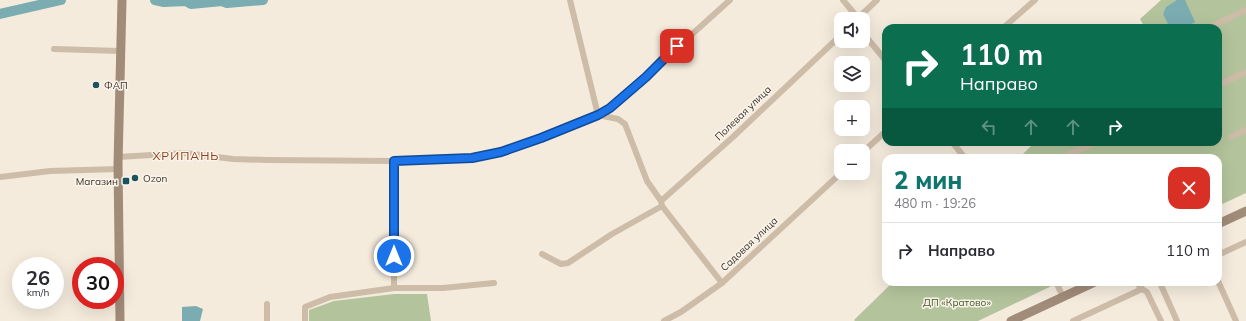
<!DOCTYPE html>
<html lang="ru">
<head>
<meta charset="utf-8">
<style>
	body { margin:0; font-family:Mulish,sans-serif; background:#f2f2f3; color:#2b2b33; height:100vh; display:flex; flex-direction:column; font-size:15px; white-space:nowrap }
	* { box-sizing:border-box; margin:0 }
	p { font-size:13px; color:#7c7c81 }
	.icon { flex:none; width:22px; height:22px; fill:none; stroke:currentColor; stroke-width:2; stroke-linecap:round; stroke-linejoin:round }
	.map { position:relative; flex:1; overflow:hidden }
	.panel { position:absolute; left:882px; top:154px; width:340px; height:132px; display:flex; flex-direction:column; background:#fff; border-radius:12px; box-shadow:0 4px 16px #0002 }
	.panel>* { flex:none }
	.hud { position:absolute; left:882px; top:24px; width:340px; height:122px; border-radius:12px; box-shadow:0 4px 16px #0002; background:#0b6e4f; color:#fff; overflow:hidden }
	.buttons { position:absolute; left:834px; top:12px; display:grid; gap:8px }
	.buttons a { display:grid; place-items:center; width:36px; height:36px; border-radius:8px; background:#fff; box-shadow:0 4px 16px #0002; font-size:20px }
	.speed { position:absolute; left:12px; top:257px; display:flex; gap:8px; font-size:20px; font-weight:700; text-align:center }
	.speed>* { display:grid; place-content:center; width:52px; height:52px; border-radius:50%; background:#fff; box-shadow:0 4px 16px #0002; line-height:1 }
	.speed small { font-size:10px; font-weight:400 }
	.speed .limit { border:6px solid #d22; background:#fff; color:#111 }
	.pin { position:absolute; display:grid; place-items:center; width:34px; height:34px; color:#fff; margin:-17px; border-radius:8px; box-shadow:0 2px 6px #0006 }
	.me { position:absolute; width:44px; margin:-22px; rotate:0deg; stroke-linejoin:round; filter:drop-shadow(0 0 3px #0008) }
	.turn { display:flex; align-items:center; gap:14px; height:84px; padding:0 12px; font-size:18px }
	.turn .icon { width:52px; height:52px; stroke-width:2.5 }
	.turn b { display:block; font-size:28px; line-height:34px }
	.lanes { display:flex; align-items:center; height:38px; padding:0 12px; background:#0003; justify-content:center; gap:20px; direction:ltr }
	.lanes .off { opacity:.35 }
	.round { display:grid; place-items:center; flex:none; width:42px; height:42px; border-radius:12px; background:#f2f2f3 }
	.head { display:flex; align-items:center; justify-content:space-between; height:68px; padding:0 12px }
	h1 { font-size:24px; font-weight:800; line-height:30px; color:#0f766e }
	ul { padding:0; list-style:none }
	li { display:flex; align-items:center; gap:12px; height:56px; padding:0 12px; border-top:1px solid #e1e1e2 }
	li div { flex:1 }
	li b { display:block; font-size:15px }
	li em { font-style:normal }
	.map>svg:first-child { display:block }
	.green { fill:#b3c49c }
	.water { fill:#7bacb2 }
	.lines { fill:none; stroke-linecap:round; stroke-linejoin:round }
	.river { stroke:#7bacb2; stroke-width:10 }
	.street { stroke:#cdbca8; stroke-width:6 }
	.secondary { stroke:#a18b79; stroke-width:9 }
	.route-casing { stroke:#114b97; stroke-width:10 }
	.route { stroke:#1a73e8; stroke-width:7 }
	.poi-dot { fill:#1c545d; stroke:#fbf4ea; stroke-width:1.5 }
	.labels { text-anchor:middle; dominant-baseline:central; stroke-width:3; stroke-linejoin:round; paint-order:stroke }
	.poi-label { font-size:10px; fill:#392f29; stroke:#fbf4ea; text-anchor:start }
	.street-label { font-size:10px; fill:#392f29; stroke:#fbf4ea }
	.park-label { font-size:10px; fill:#45592b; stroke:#fbf4ea }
	.quarter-label { font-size:12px; letter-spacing:1px; fill:#8c401e; stroke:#fbf4ea }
</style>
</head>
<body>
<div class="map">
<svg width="1246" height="321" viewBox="0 0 1246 321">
	<rect width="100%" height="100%" fill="#f4ebdd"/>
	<g class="green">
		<path d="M1161,0h85v193l-28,13v-48h-199l16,-16h183v-114h-73l-5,-9z"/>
		<path d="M893,282h167l-82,39h-123l-1,-1z"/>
		<path d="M394,294h33l4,27h-122v-11l25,-9z"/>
	</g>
	<g class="water">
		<path d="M1177,0h8l10,22 -10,6h-15l-7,-14 3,-7z"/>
		<path d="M196,306l7,3 -3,12h-18v-14z"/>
	</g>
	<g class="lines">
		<g class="river">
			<path d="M155,0l9,2 22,-1 5,3 31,-3 5,2 36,-3"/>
			<path d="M0,14l61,-14"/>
		</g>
		<g class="street">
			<path d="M570,0l28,115"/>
			<path d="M843,0l15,18"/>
			<path d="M857,19l20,-19"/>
			<path d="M1003,28l32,-28"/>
			<path d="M1208,28l38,-18"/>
			<path d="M863,33l23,28"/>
			<path d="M54,49l66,2"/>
			<path d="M1218,85l28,-13"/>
			<path d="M598,115l20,4 7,5 22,57 14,20"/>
			<path d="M1231,137l15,-7"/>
			<path d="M952,142l13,16"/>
			<path d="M863,152l23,-21"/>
			<path d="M118,157l67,-4 48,6 34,1 127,1 79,-3 28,-6 97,-37 12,-7 120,-108"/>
			<path d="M1062,158l34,-16"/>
			<path d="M0,177l50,-6 68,-2"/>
			<path d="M542,254l19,10 7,-1 44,-29 50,-28"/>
			<path d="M1218,255l28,-13"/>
			<path d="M1218,281l18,40"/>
			<path d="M1056,282l7,15"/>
			<path d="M1136,282l6,7 5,3 14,29"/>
			<path d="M1162,282l-2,1 17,38"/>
			<path d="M722,283l-60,-77 -1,-5 72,-64 108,-102"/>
			<path d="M394,288v-127"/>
			<path d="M267,304v17"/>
			<path d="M305,321v-14l25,-10 64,-9h49l51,-5"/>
			<path d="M664,321l17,-9 41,-29 119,-110"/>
			<path d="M1073,321l69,-32"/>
		</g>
		<g class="secondary">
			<path d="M1218,224l28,-13"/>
			<path d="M120,321l-2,-157 4,-164"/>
			<path d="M1011,321l84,-39"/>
		</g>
	</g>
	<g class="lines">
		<defs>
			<path id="route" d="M394,256v-95l78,-3 29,-6 40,-14 57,-23 12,-7 36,-31 31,-31"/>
		</defs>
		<use href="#route" class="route-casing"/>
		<use href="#route" class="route"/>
	</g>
	<g class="poi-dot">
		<circle cx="96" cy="85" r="4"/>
		<circle cx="135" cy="178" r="4"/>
		<rect x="122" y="177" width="8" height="8" rx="2"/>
	</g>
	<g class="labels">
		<g class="poi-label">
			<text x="104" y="85">ФАП</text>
			<text x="143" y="178">Ozon</text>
			<text x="118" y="181" text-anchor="end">Магазин</text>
		</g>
		<g class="street-label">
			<text transform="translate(743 113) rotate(-44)">Полевая улица</text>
			<text transform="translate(749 244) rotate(-43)">Садовая улица</text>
		</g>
		<g class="park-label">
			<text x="957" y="302">ДП «Кратово»</text>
		</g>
		<g class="quarter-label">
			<text x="186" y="155">ХРИПАНЬ</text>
		</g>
	</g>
</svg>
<div class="buttons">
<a><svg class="icon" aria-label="sound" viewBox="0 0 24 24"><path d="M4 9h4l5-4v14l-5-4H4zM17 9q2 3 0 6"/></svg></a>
<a><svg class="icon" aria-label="layers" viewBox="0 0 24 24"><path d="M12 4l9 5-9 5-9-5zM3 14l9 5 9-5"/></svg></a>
<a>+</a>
<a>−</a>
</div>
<div class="speed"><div>26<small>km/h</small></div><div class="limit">30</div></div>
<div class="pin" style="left:677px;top:46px;background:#d93025"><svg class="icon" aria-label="arrive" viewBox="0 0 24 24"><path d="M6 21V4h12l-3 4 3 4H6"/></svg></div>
<svg class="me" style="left:394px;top:256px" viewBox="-20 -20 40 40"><circle r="17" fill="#1a73e8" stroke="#fff" stroke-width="3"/><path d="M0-11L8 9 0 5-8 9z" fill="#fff"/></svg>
<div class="hud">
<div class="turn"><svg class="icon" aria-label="right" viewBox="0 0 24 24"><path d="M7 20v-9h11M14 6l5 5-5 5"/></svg><div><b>110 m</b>Направо</div></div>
<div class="lanes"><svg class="icon off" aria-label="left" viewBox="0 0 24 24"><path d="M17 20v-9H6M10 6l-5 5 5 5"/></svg><svg class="icon off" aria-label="ahead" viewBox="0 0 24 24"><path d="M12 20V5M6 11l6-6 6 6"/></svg><svg class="icon off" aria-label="ahead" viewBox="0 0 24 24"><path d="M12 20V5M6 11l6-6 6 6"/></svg><svg class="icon" aria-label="right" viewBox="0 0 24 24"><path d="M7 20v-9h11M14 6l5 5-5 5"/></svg></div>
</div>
<section class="panel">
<div class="head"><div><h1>2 мин</h1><p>480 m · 19:26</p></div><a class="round" style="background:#d93025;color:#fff"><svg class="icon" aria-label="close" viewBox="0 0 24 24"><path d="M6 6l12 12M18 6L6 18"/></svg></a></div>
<ul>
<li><svg class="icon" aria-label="right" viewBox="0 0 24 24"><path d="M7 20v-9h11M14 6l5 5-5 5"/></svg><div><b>Направо</b></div><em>110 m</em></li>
</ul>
</section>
</div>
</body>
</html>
